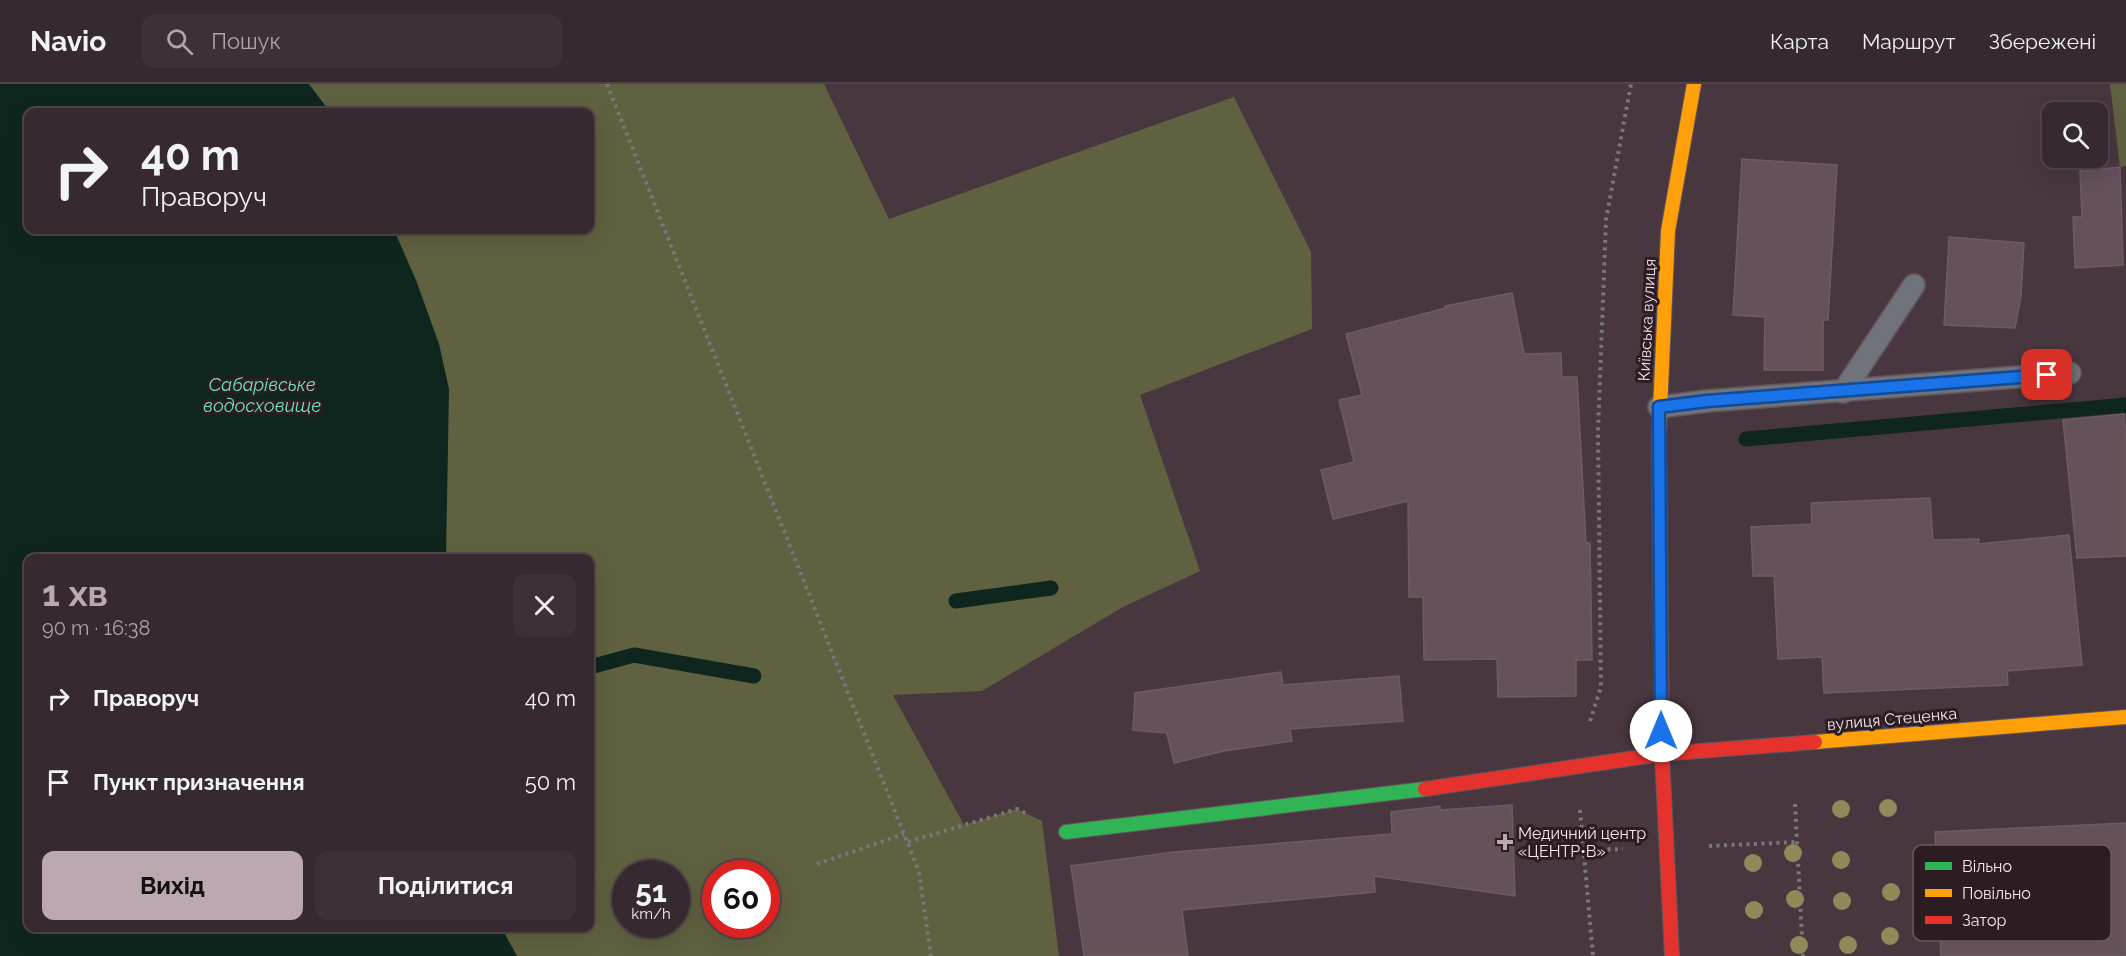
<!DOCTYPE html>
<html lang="uk">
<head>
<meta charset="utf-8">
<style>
	body { margin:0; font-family:Raleway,sans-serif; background:#3d3137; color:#f1f3f6; height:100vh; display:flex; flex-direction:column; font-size:22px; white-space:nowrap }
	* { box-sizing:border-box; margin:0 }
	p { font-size:20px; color:#aaa6aa }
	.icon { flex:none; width:33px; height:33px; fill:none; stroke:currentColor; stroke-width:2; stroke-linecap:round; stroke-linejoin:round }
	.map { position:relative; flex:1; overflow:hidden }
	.drawer { position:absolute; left:24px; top:470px; width:570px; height:378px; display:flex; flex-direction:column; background:#36292f; border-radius:12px; box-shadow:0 6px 24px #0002,0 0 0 2px #50454b }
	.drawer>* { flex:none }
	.hud { position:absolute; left:24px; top:24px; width:570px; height:126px; border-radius:12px; box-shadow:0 6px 24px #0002,0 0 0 2px #50454b; background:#36292f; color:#f1f3f6; overflow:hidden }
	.buttons { position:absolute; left:2042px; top:18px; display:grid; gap:12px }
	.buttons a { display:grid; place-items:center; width:66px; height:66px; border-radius:12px; background:#36292f; box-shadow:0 6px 24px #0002,0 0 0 2px #50454b; font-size:30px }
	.speed { position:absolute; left:612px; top:776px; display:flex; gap:12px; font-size:30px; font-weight:700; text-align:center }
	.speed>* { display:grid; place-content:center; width:78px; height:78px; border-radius:50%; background:#36292f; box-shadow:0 6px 24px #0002,0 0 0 2px #50454b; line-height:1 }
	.speed small { font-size:15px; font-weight:400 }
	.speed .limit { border:9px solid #d22; background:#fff; color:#111 }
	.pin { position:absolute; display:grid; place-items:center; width:51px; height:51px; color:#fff; margin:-26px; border-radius:12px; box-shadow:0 3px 9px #0006 }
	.me { position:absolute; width:66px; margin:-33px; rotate:0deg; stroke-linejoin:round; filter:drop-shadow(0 0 4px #0008) }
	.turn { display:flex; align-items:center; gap:21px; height:126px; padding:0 18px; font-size:27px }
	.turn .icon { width:78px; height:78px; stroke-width:2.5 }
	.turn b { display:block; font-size:42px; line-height:51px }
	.round { display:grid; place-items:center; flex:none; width:63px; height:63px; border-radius:12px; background:#3d3137 }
	.head { display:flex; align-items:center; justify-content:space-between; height:102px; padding:0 18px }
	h1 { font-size:36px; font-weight:700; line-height:45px; color:#bba8b0 }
	.primary-button { display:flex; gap:12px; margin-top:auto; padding:12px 18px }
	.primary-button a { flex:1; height:69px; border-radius:12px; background:#bba8b0; color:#111; font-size:24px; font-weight:700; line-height:69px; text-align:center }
	.primary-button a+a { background:#3d3137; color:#f1f3f6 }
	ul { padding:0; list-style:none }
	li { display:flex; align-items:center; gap:18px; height:84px; padding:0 18px }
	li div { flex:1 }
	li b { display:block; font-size:22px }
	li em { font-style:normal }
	header { display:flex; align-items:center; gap:36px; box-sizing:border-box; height:84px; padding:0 30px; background:#36292f; border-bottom:2px solid #50454b }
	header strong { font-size:28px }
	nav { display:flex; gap:33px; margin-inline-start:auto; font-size:21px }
	.search { width:420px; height:54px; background:#3d3137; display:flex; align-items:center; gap:15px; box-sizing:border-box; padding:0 21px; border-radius:12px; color:#aaa6aa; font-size:22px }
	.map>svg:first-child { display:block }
	.green { fill:#606140; fill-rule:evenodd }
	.water { fill:#0f261f }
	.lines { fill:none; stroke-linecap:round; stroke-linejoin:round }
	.stream { stroke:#0f261f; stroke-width:15 }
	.building { fill:#64515a; stroke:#6b5d63; stroke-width:1.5 }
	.lane-casing { stroke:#63555b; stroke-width:24 }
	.fast-casing { stroke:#63555b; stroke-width:16 }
	.slow-casing { stroke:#63555b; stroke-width:16 }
	.jam-casing { stroke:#63555b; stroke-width:16 }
	.path { stroke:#78777c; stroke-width:4; stroke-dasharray:3 4.5; stroke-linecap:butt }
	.lane { stroke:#71737a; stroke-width:21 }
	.fast { stroke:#30b455; stroke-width:14 }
	.slow { stroke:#ff9f0a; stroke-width:14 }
	.jam { stroke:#e5322d; stroke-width:14 }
	.tree { fill:#8e8a59 }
	.route-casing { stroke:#114b97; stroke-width:15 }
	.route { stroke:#1a73e8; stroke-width:10 }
	.poi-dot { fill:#bba8b0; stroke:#2c1d23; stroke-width:2 }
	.labels { text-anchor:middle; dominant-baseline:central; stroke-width:6; stroke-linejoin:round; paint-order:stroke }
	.street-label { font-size:16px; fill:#f9e5ed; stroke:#2c1d23 }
	.poi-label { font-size:16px; fill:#f9e5ed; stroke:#2c1d23; text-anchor:start }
	.water-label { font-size:18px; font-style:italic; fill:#6be4c0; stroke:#2c1d23 }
	.key { fill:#2c1d23; stroke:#6a5960; stroke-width:1.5 }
	.key-label { font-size:16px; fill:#f9e5ed }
</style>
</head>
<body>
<header>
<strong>Navio</strong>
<div class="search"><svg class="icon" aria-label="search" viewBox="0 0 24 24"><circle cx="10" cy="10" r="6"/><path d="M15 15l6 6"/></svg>Пошук</div>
<nav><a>Карта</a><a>Маршрут</a><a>Збережені</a></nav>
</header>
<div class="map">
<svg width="2126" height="872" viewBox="0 0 2126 872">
	<rect width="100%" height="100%" fill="#48373f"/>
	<g class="green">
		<path d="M231,0h593l65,135 345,-122 77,155 1,77 -172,66 60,176 -77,36 -141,84 -89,4 71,130 53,-16 25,12 17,135h-684l10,-29h205v-369h-208l-39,-328h247v-118h-324zM626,789h50v51h-50zM716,789h50v51h-50z"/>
		<path d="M2110,0h16v82l-6,1z"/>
	</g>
	<path class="water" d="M0,0h309l21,28h-302v118h366l22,50 23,64 10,45 -3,169h-418v369h473l16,29h-517z"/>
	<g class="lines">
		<g class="stream">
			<path d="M1746,355l380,-34"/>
			<path d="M956,517l95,-13"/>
			<path d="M590,583l44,-12 120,21"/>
		</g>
	</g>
	<g class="building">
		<path d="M1742,75l95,6 -9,155h-5v50h-59l1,-53 -32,-2z"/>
		<path d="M2120,83l3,98 -48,3 -2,-51h9l-2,-46z"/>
		<path d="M1949,153l75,6 -3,53 -6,32 -71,-3z"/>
		<path d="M1512,209l12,61 37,-1 1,24h15l9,166h4l2,117h-16v36l-78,1 -1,-38 -73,1 -1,-63h-14l-1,-96 -75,18 -12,-49 33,-8 -15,-62 23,-5 -16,-61 100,-26 -1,-2z"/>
		<path d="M2124,330l2,23v119l-49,2 -14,-138z"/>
		<path d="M1930,414l3,42 46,-1 -1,5 91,-9 13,130 -75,6 1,14 -184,8 -2,-36 -44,2 -4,-83h-21l-2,-49 61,-3 -1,-21z"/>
		<path d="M1281,588l2,13 116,-9 4,45 -113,8 2,12 -68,10 -50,12 -7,-30 -34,-3 2,-37z"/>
		<path d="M1512,721l3,91 -141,-20 1,16 -193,18 6,46h-104l-13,-90 103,-14 218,-18 -1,-22 49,-6v4z"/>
		<path d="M2126,739v133h-185l-6,-124z"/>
	</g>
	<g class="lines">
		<defs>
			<g id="lane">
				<path d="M1843,308l71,-107"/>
				<path d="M1659,323l48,-6 363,-28"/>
			</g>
			<path id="fast" d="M1066,748l359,-43"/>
			<g id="slow">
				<path d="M1659,349l9,-202 26,-147"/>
				<path d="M1815,658l311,-25"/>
			</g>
			<g id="jam">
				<path d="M1659,349l3,321 10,202"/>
				<path d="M1425,705l237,-35 153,-12"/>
			</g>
		</defs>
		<use href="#lane" class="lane-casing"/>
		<use href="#fast" class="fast-casing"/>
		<use href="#slow" class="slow-casing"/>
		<use href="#jam" class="jam-casing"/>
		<g class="path">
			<path d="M607,0l312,788 12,84"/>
			<path d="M1590,637l11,-34 -3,-255 8,-212 25,-136"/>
			<path d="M1795,720l8,152"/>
			<path d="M1580,726l13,146"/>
			<path d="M908,758l109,-33 10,5"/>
			<path d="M1709,762l88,-4"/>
			<path d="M1585,766l38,-1"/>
			<path d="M817,780l87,-30"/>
		</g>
		<use href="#lane" class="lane"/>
		<use href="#fast" class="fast"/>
		<use href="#slow" class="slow"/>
		<use href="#jam" class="jam"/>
	</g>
	<g class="tree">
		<circle cx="1888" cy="724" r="9"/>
		<circle cx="1841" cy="725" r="9"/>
		<circle cx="1793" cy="769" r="9"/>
		<circle cx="1841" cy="776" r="9"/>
		<circle cx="1753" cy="779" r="9"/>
		<circle cx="1891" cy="808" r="9"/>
		<circle cx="1795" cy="815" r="9"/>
		<circle cx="1842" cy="817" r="9"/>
		<circle cx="1754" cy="826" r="9"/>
		<circle cx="1890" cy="852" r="9"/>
		<circle cx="1799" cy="861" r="9"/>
		<circle cx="1848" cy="861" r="9"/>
	</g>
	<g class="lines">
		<defs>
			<path id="route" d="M1661,647l-2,-324 48,-6 340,-26"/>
		</defs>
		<use href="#route" class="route-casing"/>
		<use href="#route" class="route"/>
	</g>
	<path class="poi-dot" d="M1502 749h6v6h6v6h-6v6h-6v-6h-6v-6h6z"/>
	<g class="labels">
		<g class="street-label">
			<text transform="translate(1647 236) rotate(-87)">Київська вулиця</text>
			<text transform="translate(1892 635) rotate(-5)">вулиця Стеценка</text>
		</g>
		<g class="poi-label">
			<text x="1518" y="749">Медичний центр<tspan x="1518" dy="18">«ЦЕНТР•В»</tspan></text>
		</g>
		<g class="water-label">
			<text x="262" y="300">Сабарівське<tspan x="262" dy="21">водосховище</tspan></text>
		</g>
	</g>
	<rect x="1913" y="761" width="198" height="96" rx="9" class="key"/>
	<rect x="1925" y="778" width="27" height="8" fill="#30b455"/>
	<rect x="1925" y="805" width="27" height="8" fill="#ff9f0a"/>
	<rect x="1925" y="832" width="27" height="8" fill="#e5322d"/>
	<g class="key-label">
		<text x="1962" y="788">Вільно</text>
		<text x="1962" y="815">Повільно</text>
		<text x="1962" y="842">Затор</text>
	</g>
</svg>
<div class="buttons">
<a><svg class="icon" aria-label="search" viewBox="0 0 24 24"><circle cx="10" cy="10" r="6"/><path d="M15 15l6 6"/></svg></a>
</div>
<div class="speed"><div>51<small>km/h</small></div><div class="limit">60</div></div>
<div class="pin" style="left:2047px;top:291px;background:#d93025"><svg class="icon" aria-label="arrive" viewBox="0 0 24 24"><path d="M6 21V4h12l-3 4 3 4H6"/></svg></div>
<svg class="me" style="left:1661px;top:647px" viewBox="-20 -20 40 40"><circle r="19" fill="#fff"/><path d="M0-13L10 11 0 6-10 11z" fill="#1a73e8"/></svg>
<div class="hud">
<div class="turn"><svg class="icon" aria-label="right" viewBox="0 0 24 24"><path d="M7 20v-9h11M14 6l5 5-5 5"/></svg><div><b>40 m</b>Праворуч</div></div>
</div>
<section class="drawer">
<div class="head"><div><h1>1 хв</h1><p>90 m · 16:38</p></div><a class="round"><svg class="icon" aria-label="close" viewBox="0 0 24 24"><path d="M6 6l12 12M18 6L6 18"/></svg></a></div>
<ul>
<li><svg class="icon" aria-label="right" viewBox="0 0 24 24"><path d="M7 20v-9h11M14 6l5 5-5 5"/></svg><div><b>Праворуч</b></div><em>40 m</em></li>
<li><svg class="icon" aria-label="arrive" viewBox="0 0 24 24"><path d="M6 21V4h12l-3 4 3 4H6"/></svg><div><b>Пункт призначення</b></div><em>50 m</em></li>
</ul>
<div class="primary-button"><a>Вихід</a><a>Поділитися</a></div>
</section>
</div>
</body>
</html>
